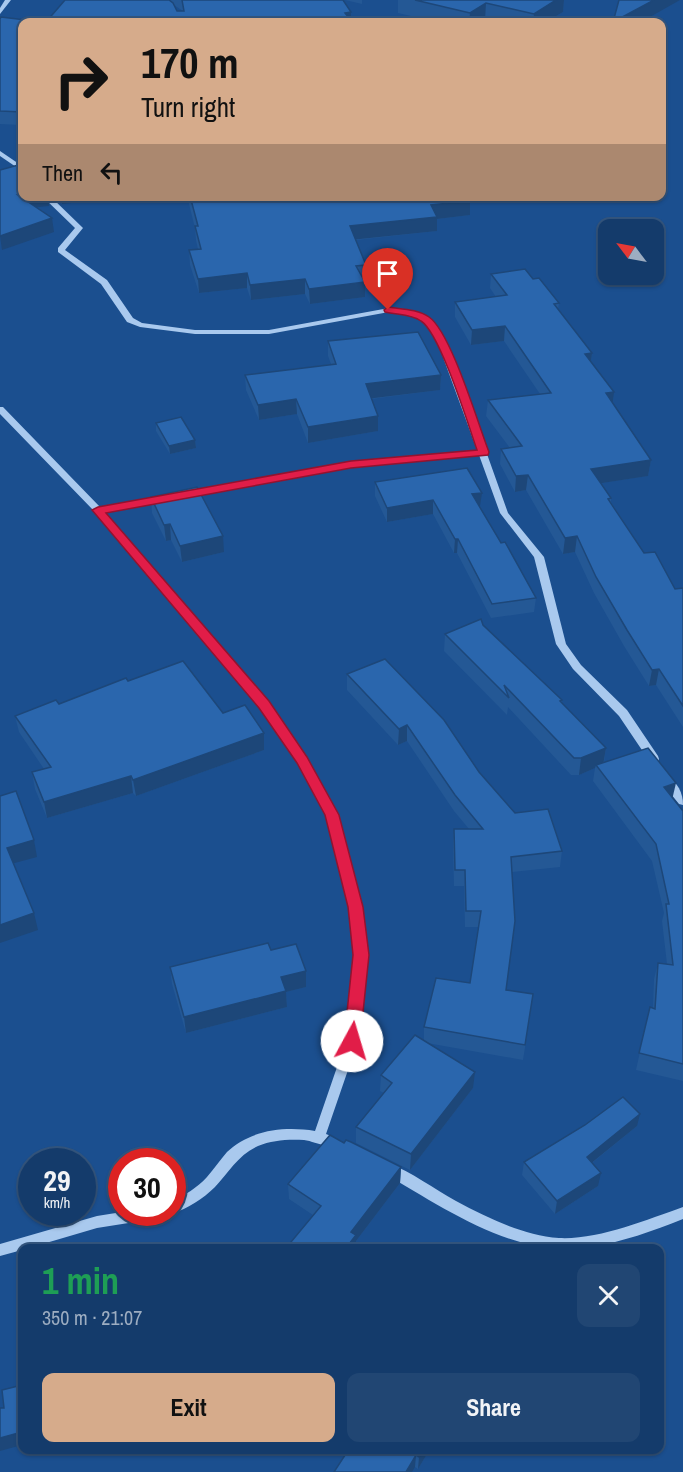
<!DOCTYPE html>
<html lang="en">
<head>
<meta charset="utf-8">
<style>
	body { margin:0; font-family:"Archivo Narrow",sans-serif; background:#214673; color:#f1f3f6; height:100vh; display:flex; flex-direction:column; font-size:22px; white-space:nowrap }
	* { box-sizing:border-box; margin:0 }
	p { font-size:20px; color:#9dadc1 }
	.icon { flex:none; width:33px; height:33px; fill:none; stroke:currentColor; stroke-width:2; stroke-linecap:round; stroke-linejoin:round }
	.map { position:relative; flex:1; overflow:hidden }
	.sheet { position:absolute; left:18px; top:1244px; width:646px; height:210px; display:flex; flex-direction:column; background:#143b6b; border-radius:12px; box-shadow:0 2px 4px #0004,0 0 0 2px #33557e }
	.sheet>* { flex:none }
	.guide { position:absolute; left:18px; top:18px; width:648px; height:183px; border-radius:12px; box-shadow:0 2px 4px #0004,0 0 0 2px #33557e; background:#d6ab8b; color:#111; overflow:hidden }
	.needle { width:39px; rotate:302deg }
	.buttons { position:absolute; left:598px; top:219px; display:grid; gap:12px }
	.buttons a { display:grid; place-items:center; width:66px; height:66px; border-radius:12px; background:#143b6b; box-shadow:0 2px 4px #0004,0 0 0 2px #33557e; font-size:30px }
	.speed { position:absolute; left:18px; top:1148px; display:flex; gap:12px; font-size:30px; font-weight:700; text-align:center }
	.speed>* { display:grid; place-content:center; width:78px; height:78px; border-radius:50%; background:#143b6b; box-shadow:0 2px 4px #0004,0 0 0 2px #33557e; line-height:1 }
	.speed small { font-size:15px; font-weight:400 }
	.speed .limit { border:9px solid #d22; background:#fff; color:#111 }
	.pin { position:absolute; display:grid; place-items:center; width:51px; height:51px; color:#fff; margin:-62px -26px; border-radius:50% 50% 50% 0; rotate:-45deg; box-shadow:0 0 6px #0007 }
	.pin .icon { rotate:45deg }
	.me { position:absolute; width:66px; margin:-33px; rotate:6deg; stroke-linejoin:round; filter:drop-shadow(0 0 4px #0008) }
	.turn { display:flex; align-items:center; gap:21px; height:126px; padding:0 24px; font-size:27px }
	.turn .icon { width:78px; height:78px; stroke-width:2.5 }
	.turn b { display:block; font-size:42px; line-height:51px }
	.then { display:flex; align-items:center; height:57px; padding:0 24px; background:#0003; gap:12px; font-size:22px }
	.round { display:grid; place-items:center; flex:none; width:63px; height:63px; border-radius:12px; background:#214673 }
	.summary { display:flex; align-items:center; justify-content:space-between; height:102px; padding:0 24px }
	h1 { font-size:36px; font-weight:700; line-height:45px; color:#1e9e55 }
	.button { display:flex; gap:12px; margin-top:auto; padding:12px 24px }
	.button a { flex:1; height:69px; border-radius:12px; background:#d6ab8b; color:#111; font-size:24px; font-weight:700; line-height:69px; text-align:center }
	.button a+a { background:#214673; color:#f1f3f6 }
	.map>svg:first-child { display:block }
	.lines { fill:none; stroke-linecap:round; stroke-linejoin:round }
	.minor { fill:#a9c9ee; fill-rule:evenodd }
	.wall { fill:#245895; fill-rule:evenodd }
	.shaded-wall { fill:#1d4779 }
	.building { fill:#2a66ad; stroke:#1d4779; stroke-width:1.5 }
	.route { fill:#e11d48; stroke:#92132f; stroke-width:1.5 }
</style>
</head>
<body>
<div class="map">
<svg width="683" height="1472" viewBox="0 0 683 1472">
	<rect width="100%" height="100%" fill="#1b4f8f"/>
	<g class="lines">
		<g class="minor">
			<path d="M5,0h6l-11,14v-6z"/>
			<path d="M0,151l22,15v5l-22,-15z"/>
			<path d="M42,196h8l33,32 -18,22 42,30 26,38 9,5 53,7h74l120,-22 21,3 19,6 15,21 41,112 3,2 -1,2 21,59 36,44 22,87 15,21 46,45 31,46 1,3 -1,3h-8l-31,-46 -46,-47 -17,-25 -22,-87 -34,-44 -21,-58 -128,13 -164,29 -4,-3 4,-3 164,-29 126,-12 -41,-112 -13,-17 -14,-6 -20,-3 -120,22h-74l-55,-7 -13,-5 -26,-38 -43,-32v-4l17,-20z"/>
			<path d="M0,407h3l97,100 66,-10 1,2 -4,3 -59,10 164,190 38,55 32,58 24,92 5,48 -9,86 -32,93 5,2 2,4 -2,4c-9,3 -18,-3 -27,-4 -15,-1 -32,0 -46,6 -20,9 -29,26 -43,41 -12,12 -27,21 -43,27l-5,-2h5v-11c13,-6 25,-13 35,-24 7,-8 13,-17 20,-25 23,-22 57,-26 88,-21l31,-90 9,-86 -5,-48 -24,-92 -28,-53 -38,-56 -165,-194 -95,-98z"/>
			<path d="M666,776c12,6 17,17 17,29l-4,-1 -17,-21 -1,-3z"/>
			<path d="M388,1163c24,9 46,26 68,38 32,17 66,34 103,37 39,2 87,-18 124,-31v12c-30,12 -61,23 -92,28 -75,13 -146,-39 -208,-74l-2,-4 2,-4z"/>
			<path d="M122,1212h45l-2,4 -5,2 -63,10 -68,20h-7v2l-22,6v-12l97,-28z"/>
		</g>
	</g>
	<g class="wall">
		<path d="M65,0h278l8,12v9l-305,1zM174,5l9,6h-6z"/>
		<path d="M345,0h17v4z"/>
		<path d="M398,0h166l-1,12 -17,10h-50l-11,-2 -4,2h-44l-39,-9z"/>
		<path d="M0,19l22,3v103l-22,-1z"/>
		<path d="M54,196h78l-70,8z"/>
		<path d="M187,196h281l2,19 -33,4v12l-81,9 10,25v15h-2l1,2v15l-55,7 -5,-10 -54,6 -4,-12 -48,5 -9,-28 -1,-15 9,-1 -2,-9 -1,-12z"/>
		<path d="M491,274l42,5 26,24 -1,6 34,44 -1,8 22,42 38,57 -3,16 -47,7 10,15v4l33,51 31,36 8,-1v139l-27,-42 -7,1 -25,-40 -30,-53 -19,-41 -12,2 -37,-64 -11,2 -15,-28 1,-15 9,-1 -24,-32 2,-16 52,-6 -36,-53 -33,4 -16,-28v-15l41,-5 -6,-9z"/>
		<path d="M328,341l113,34 -1,15 -69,9 7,17v15l-70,12 -11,-29 -38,6 -13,-30 -1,-15 86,-11 -3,-8z"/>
		<path d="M156,423l39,17 1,8 -26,6 -14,-23z"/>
		<path d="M375,482l105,24 -1,1 22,36 35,55 -2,14 -43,6 -34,-65h-3l-21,-39 -46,8 -12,-26z"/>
		<path d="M151,497l73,55 -42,10 -11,-22 -5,1 -14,-28z"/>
		<path d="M483,625l79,75v4l44,44 -2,14 69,36 10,13v270l-47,-11 14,-63 3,1 1,-29 4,-16 9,1 -5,-43 2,-8 -12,-52 -59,-80 2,-13 -16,7h-8l-63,-68 -1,8 -63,-64 1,-17z"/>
		<path d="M347,674l132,98 36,41 47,38 -2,16 -48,5 -6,118 25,20 -8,50 -96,-17 46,45 -63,82 -54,-27v-16l28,-34 -4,-2 1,-16 43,-34v-14l46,-44 8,-56h-13l-1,-41h-10l-1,-41 1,-16h15l-15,-18 -47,-70 -9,4 -51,-55z"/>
		<path d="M128,681l95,32 41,37 -128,46 -3,-3 -86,25 -12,-29 -3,-17 12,-3 -25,-37 -4,-16 44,-12z"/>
		<path d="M271,950l35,21v16l-20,5 1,15 -101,26 -14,-49 -2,-17z"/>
		<path d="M637,1126l-45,37 6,23 -43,28 -33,-39 2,-13z"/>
		<path d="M344,1143l57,24 -1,16 -44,58 -43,-26 -24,-16 -1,-15z"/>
		<path d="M349,1449h81l-12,20 -3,-2z"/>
	</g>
	<g class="shaded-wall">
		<path d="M556,0h8l-1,12 -17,10h-13l1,-8z"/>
		<path d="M654,0h26l-39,22h-27z"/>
		<path d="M486,3l-1,17 -4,2h-12l1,-9z"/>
		<path d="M351,12v10l-6,-9z"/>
		<path d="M18,195h4v1h26l1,10 -29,3z"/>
		<path d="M61,196h71l-70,8z"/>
		<path d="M470,201v14l-33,4v12l-87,9v-14l81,-21z"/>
		<path d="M52,218l2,14 -52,18 -2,-14z"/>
		<path d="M247,273v15l-48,5 -1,-14z"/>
		<path d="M305,279v15l-54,6 -1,-15z"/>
		<path d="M365,282v15l-55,7 -1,-15z"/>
		<path d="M505,326l-1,15 -33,4 1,-15z"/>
		<path d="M592,353l-2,15 -5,-14z"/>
		<path d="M441,375l-1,15 -74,9v-15z"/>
		<path d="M614,392l-2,15 -6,-14z"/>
		<path d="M296,399l1,15 -38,6 -1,-15z"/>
		<path d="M378,416v15l-70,12v-16z"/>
		<path d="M195,440l1,8 -26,6 -1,-8z"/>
		<path d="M651,460l-3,16 -59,9 2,-16z"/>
		<path d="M528,475l-2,15 -11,2 1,-16z"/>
		<path d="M482,493l-2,13 -9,2 1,-14z"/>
		<path d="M433,500v14l-46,8v-14z"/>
		<path d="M170,524l1,16 -5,1 -2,-16z"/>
		<path d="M223,536l1,16 -42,10 -2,-16z"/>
		<path d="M577,536l-2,16 -12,2 2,-16z"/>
		<path d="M455,539h3l-1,14h-3z"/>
		<path d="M659,669l-3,16 -7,1 3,-16z"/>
		<path d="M407,725v16l-9,4 1,-16z"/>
		<path d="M264,733v17l-128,46 -3,-16z"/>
		<path d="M606,748l-3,17h-7l-1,3 -16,7 2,-17z"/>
		<path d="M131,776l2,17 -86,25 -3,-16z"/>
		<path d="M676,783l-4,17 -8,-13z"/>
		<path d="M34,840l3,17 -26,7 -4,-16z"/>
		<path d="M34,913l4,17 -38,13v-18z"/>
		<path d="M306,971v16l-20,5 1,15 -101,26 -2,-16 97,-40z"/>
		<path d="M475,1072l-2,16 -63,82 1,-16z"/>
		<path d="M640,1114l-3,12 -53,43 3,-12z"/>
		<path d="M401,1167l-1,16 -44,58 -1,7h-9l5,-16z"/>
		<path d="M601,1173l-3,13 -43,28 2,-13z"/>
		<path d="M22,1432v13l-22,6v-13z"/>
		<path d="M424,1449h6l-12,20 1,-12z"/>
		<path d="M416,1455l-1,12 -3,5h-6z"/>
	</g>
	<g class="building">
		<path d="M65,0h104l4,3 4,8h7l-2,-11h161l8,12 -6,1 7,9h-306z"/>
		<path d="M415,0h141l-22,14 -48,-11 -16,10z"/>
		<path d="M619,0h35l-41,22z"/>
		<path d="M1,17l41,5h-20v90l-22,-1v-92z"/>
		<path d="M22,164v31h-4l34,23 -52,18v-66z"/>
		<path d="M190,196h278l2,5 -39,4 6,12 -87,9 16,39 -10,1 9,16 -56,7 -4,-10 -55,6 -3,-12 -49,6 -9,-29 12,-1 -6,-23h3z"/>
		<path d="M525,269l8,10 6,-1 20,25 -5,1 38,49 -7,1 29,38 -8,1 45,67 -60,9 20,29 -3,1 36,54 11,-1 20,37 8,-1v118l-24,-37 -7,1 -25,-40 -31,-53 -19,-41 -12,2 -37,-63 -12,1 -15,-27 21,-3 -34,-46 63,-7 -46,-67 -33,4 -17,-28 52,-7 -16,-21z"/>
		<path d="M418,332l23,43 -75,9 12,32 -70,11 -12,-28 -38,6 -13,-30 91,-11 -8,-23z"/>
		<path d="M181,417l14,23 -26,6 -13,-23z"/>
		<path d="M467,468l15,25 -10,1 29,49 4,-1 31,56 -44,6 -34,-65h-3l-22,-39 -46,8 -12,-26z"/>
		<path d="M197,487l26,49 -43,10 -10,-22 -6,1 -13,-28z"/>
		<path d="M481,619l2,6 79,75 -2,1 46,47 -25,10h-7l-70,-73 5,13 -64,-64z"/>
		<path d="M385,659l59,61 35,52 36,41 33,-4 14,42 -51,6 4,64 -9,69 27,4 -8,51 -101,-18 12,-49 34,5 11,-72h-15l-1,-41h-10l-1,-41h29l-28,-34 -48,-70 -8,4 -52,-55z"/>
		<path d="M183,661l40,52 22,-8 19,28 -131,47 -2,-4 -87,26 -12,-30 19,-5 -36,-51 41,-16 3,4 67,-26 2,3z"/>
		<path d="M648,748l28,35 -12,4 19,24v253l-44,-11 11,-46 5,2 3,-46 15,2 -7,-61h3l-13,-60 -60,-79z"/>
		<path d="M16,791l18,49 -27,8 27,65 -34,12v-129z"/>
		<path d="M268,943l3,7 25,-6 10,27 -25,6 5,14 -102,26 -14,-50z"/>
		<path d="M415,1035l60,37 -64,82 -55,-27 36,-44 -11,-8z"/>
		<path d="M623,1097l17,17 -53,43 14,16 -44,28 -33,-39 61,-37z"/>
		<path d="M330,1135l14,8 2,-3 5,2 50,25 -50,65 5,3 -10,13h-60l35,-42 -33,-22z"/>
		<path d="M22,1385v47l-22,6v-30h4l-2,-18z"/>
		<path d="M349,1449h75l-5,8 -3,-2 -10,17h-72z"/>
	</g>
	<path class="route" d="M388,307c13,2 30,2 41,10 22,15 49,107 60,135l-1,3 -137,13 -245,45 163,188 38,56 32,58 24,92 6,48 -9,86 -2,5 -6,2 -6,-2 -2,-5 9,-86 -5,-48 -23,-92 -28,-52 -38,-55 -167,-198 6,-3 253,-46 126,-11c-9,-26 -37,-117 -56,-129 -10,-7 -24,-6 -36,-9l-1,-2z"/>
</svg>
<div class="buttons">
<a><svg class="needle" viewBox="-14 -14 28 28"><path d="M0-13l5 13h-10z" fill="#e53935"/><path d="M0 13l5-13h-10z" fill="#9dadc1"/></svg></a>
</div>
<div class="speed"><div>29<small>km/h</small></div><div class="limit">30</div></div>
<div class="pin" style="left:388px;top:310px;background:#d93025"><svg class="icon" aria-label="arrive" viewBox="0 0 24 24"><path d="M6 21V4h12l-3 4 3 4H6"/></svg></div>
<svg class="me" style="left:352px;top:1041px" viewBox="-20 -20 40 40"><circle r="19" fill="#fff"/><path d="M0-13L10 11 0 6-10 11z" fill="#e11d48"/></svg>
<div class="guide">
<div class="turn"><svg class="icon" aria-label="right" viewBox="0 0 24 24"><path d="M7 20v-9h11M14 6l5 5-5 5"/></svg><div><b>170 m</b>Turn right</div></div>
<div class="then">Then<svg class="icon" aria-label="left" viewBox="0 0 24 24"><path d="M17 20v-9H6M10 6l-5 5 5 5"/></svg></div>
</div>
<section class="sheet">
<div class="summary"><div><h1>1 min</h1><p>350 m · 21:07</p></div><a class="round"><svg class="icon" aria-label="close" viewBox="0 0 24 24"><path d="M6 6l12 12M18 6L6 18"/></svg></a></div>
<div class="button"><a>Exit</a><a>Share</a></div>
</section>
</div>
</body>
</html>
